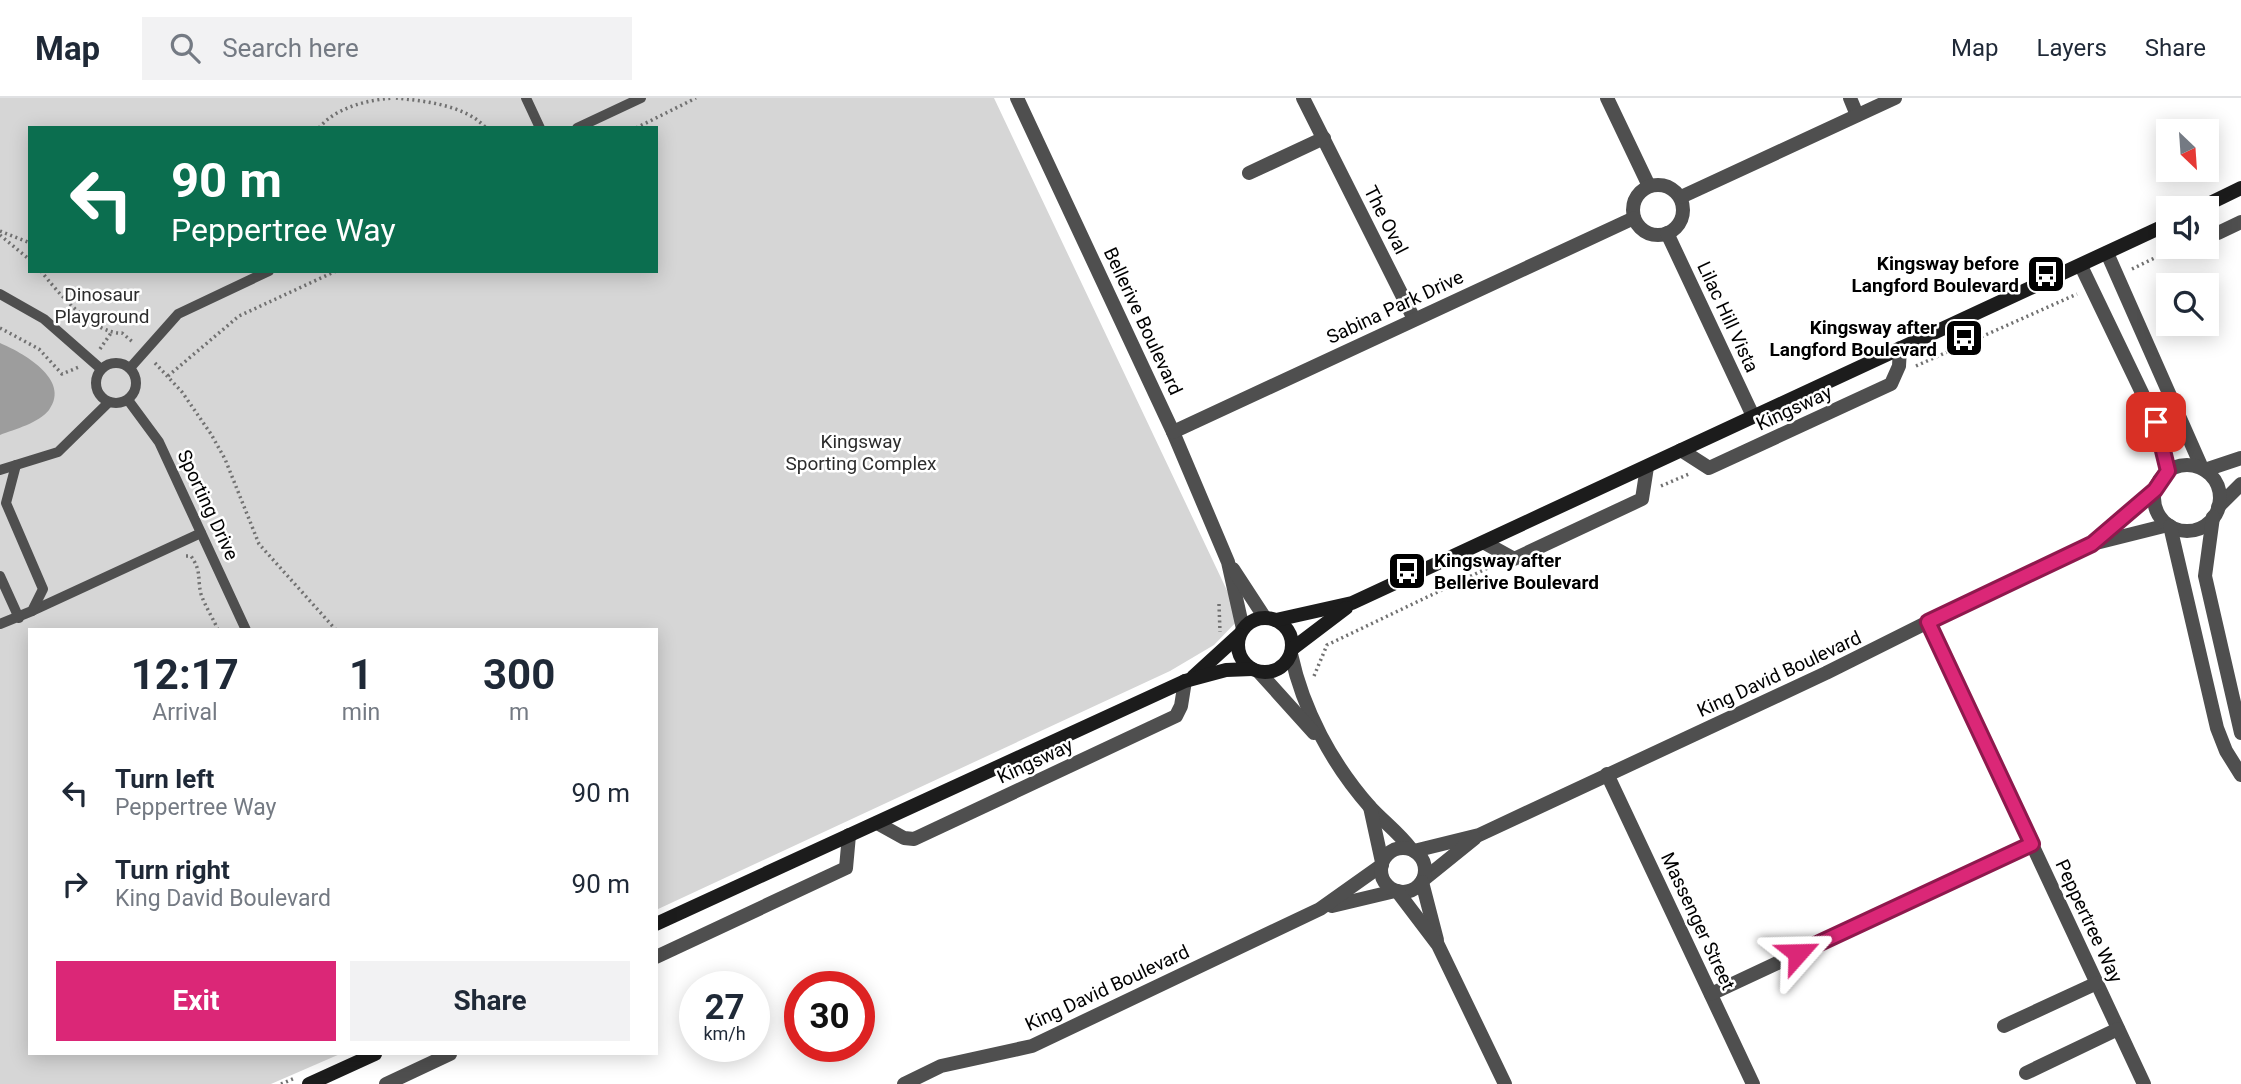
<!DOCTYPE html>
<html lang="en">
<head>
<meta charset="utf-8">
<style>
	body { margin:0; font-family:Roboto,sans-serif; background:#f2f2f3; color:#1f2937; height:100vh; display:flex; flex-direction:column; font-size:26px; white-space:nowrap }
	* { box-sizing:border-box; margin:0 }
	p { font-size:23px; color:#747a83 }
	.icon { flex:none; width:38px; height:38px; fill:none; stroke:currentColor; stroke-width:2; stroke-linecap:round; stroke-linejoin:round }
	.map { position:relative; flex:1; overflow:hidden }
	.side { position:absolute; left:28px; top:530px; width:630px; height:427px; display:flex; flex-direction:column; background:#fff; border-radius:0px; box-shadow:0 4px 18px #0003 }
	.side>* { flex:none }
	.top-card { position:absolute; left:28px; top:28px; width:630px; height:147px; border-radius:0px; box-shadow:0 4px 18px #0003; background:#0b6e4f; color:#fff; overflow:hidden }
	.needle { width:46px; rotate:155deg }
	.fabs { position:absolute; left:2156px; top:21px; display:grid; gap:14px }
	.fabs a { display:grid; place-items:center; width:63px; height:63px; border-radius:0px; background:#fff; box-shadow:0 4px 18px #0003; font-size:35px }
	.speed { position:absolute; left:679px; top:873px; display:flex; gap:14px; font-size:35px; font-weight:700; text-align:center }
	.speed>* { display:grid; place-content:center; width:91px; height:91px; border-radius:50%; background:#fff; box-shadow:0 4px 18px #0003; line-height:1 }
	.speed small { font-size:18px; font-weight:400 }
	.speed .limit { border:10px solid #d22; background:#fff; color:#111 }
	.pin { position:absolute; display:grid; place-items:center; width:60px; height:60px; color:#fff; margin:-30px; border-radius:14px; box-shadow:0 4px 10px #0006 }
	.me { position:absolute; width:77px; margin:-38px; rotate:65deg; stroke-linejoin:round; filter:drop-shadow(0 0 5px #0008) }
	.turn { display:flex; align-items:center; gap:24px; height:147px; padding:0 28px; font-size:32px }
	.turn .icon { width:91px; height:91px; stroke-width:2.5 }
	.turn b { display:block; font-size:49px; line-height:60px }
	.eta { display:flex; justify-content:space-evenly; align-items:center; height:119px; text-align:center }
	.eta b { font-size:42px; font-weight:700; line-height:49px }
	.primary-button { display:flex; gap:14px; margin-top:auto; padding:14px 28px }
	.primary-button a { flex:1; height:80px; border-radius:0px; background:#db2777; color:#fff; font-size:28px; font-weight:700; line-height:80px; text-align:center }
	.primary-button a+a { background:#f2f2f3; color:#1f2937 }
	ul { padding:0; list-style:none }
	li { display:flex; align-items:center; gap:21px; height:91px; padding:0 28px }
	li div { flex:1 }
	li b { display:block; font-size:26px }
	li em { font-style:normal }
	header { display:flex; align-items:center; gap:42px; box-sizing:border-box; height:98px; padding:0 35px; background:#fff; border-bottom:2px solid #e0e1e3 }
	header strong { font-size:33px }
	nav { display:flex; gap:38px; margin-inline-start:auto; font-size:24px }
	.search { width:490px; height:63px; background:#f2f2f3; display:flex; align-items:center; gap:18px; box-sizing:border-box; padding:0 24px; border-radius:0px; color:#747a83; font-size:26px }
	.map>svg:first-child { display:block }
	.green { fill:#d6d6d6; fill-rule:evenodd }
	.water { fill:#9d9d9d }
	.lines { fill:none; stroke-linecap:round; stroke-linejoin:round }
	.path { stroke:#717171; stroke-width:3.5; stroke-dasharray:2 3.5; stroke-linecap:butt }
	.service { stroke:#4f4f4f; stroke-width:10 }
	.minor { stroke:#4f4f4f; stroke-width:14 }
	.tertiary { stroke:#4f4f4f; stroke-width:14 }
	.secondary { stroke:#1c1c1c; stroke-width:14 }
	.route-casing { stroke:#8e194d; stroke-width:18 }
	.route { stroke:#db2777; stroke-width:12 }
	.labels { text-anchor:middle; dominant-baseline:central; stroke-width:5; stroke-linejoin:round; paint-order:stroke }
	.street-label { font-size:19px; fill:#000; stroke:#fff }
	.poi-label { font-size:19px; font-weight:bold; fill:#000; stroke:#fff; text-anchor:end }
	.park-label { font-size:19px; fill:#2d2d2d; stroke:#fff }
</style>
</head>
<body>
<header>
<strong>Map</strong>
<div class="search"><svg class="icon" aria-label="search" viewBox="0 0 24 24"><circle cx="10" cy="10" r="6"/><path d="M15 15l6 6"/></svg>Search here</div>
<nav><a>Map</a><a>Layers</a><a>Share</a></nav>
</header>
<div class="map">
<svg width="2241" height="986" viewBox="0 0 2241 986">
	<rect width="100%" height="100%" fill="#fff"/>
	<path class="green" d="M0,0h994l246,520 -26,27 -44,26 -514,239v-280h-626v424h310l-69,30h-271zM30,30h626v143h-626z"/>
	<path class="water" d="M0,245c21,9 72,36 49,67 -10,13 -34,19 -49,25z"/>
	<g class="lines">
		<g class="path">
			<path d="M396,0c28,3 70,7 90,30"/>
			<path d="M319,30c17,-21 49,-28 74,-30"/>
			<path d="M636,30l60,-30"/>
			<path d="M0,133l30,12"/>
			<path d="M0,137l30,25"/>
			<path d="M2132,171l45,-22"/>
			<path d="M41,173c17,22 52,63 81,62l12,10"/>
			<path d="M0,230l39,21 23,25 17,-7"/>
			<path d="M100,251l11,-16"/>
			<path d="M155,265l27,29 29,42 14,25 34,85 77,86"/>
			<path d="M1916,268l161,-72"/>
			<path d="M168,278l71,-60 97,-45"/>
			<path d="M1661,388l28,-12"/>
			<path d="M186,458h5c11,16 6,22 10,38 4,12 12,24 17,36"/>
			<path d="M1219,506l1,28"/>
			<path d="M1314,578l13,-31 165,-79"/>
			<path d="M281,986l14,-6"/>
		</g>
		<g class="service">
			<path d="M526,0l14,30"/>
			<path d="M577,30l64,-30"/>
			<path d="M0,196l44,25 57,50"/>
			<circle cx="116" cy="285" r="20"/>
			<path d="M130,270l48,-54 91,-43"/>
			<path d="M128,302l31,42 87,188"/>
			<path d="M0,372l58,-18 50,-49"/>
			<path d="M0,478l19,42"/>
			<path d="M32,513l169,-78"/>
			<path d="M0,526l32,-13 11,-22 -37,-86 10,-38"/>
		</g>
		<g class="minor">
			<path d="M1017,0l156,334 55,130 15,67"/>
			<path d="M1303,0l111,221"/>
			<path d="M1607,0l42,88"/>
			<path d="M1850,0l7,17"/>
			<path d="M1249,75l75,-35"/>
			<circle cx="1658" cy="112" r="25"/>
			<path d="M1681,99l214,-99"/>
			<path d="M2207,131l11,4 23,-11"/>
			<path d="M1667,135l86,183"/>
			<path d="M1173,334l461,-214"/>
			<path d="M1681,352l28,18 182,-84 8,-18 1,-18"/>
			<path d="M2205,372l36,-12"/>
			<path d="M2218,409l23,-23"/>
			<path d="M2099,441l56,-49"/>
			<path d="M1485,445l29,16 128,-60 5,-32"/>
			<path d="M1233,471l32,49"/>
			<path d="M1928,524l216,462"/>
			<path d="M1607,676l146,310"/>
			<path d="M877,725l27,15 10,1 262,-123 5,-10 4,-25"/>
			<path d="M1414,753l65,-16 347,-162 162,-81 104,-48 76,-19"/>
			<path d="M1423,782l52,-42"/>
			<path d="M1332,808l63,-15"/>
			<path d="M656,859l190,-89 3,-33"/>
			<path d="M1711,896l321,-150"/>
			<path d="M2004,928l93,-43"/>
			<path d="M2026,975l92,-44"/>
			<path d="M386,986l64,-30"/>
			<path d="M904,986l37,-18 91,-20 288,-137 62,-44"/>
		</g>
		<g class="tertiary">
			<path d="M2107,155l95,215"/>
			<path d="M2081,168l75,156 12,49"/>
			<circle cx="2187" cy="400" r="33"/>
			<path d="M2213,419l-8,59 36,157"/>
			<path d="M2170,428l47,202 9,23 15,24"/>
			<path d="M1291,556c12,56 41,110 79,153 14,15 29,26 41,42"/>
			<path d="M1259,574l55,61"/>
			<path d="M1370,709l12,55"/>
			<circle cx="1403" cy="772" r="22"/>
			<path d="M1422,784l15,58"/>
			<path d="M1397,793l41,54 67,139"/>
		</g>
		<g class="secondary">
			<path d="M2200,110l41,-20"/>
			<circle cx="1265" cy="547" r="27"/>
			<path d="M1276,522l76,-17 816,-379"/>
			<path d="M1292,551l54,-41"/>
			<path d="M1193,579l46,-42"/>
			<path d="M656,826l529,-243 41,-11 26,-1"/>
			<path d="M309,986l66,-30"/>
		</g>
	</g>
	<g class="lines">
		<defs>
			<path id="route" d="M1798,855l234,-109 -104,-222 164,-78 63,-54 13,-19 -12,-49"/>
		</defs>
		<use href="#route" class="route-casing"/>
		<use href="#route" class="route"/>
	</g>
	<defs>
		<symbol id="bus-square" viewBox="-11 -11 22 22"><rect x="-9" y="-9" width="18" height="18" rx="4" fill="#000" stroke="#fff"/><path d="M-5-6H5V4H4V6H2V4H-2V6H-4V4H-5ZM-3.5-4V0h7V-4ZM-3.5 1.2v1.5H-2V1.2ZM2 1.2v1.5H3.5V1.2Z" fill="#fff"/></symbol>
	</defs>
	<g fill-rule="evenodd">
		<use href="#bus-square" x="2024" y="154" width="44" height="44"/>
		<use href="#bus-square" x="1942" y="218" width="44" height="44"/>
		<use href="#bus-square" x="1385" y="451" width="44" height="44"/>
	</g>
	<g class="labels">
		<g class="street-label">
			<text transform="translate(1386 122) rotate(63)">The Oval</text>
			<text transform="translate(1395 209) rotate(-25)">Sabina Park Drive</text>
			<text transform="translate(1728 219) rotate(65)">Lilac Hill Vista</text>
			<text transform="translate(1143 223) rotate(65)">Bellerive Boulevard</text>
			<text transform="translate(1794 310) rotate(-25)">Kingsway</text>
			<text transform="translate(208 407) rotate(65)">Sporting Drive</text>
			<text transform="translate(1779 576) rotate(-25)">King David Boulevard</text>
			<text transform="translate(1035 663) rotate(-25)">Kingsway</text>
			<text transform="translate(1698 823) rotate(65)">Massenger Street</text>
			<text transform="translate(2089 823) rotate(65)">Peppertree Way</text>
			<text transform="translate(1107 890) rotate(-25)">King David Boulevard</text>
		</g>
		<g class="poi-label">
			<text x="2019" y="165">Kingsway before<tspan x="2019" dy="22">Langford Boulevard</tspan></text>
			<text x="1937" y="229">Kingsway after<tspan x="1937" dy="22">Langford Boulevard</tspan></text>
			<text x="1434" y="462" text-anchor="start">Kingsway after<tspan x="1434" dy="22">Bellerive Boulevard</tspan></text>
		</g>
		<g class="park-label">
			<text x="102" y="196">Dinosaur<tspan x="102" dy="22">Playground</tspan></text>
			<text x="861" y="343">Kingsway<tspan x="861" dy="22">Sporting Complex</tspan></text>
		</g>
	</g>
</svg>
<div class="fabs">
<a><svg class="needle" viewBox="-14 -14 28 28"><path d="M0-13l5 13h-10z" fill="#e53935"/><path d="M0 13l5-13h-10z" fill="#747a83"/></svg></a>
<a><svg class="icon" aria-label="sound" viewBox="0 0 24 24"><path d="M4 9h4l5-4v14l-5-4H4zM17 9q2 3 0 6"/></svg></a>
<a><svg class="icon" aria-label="search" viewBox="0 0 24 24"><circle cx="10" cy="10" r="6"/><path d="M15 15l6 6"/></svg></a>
</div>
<div class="speed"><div>27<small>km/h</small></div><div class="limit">30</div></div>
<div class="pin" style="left:2156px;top:324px;background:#d93025"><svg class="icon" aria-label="arrive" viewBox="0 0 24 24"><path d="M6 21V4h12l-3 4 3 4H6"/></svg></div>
<svg class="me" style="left:1798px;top:855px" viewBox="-20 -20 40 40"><path d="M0-17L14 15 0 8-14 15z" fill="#db2777" stroke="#fff" stroke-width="4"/></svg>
<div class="top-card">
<div class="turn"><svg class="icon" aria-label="left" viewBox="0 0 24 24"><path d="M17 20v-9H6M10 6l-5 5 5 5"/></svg><div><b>90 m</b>Peppertree Way</div></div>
</div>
<section class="side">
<div class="eta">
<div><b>12:17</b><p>Arrival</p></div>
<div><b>1</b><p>min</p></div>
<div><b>300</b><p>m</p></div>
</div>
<ul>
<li><svg class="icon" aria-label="left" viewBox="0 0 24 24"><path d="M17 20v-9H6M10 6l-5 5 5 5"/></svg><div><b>Turn left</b><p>Peppertree Way</p></div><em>90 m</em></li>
<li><svg class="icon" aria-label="right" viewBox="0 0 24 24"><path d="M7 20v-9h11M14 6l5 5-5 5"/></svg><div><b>Turn right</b><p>King David Boulevard</p></div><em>90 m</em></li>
</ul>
<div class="primary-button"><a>Exit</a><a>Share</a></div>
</section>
</div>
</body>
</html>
